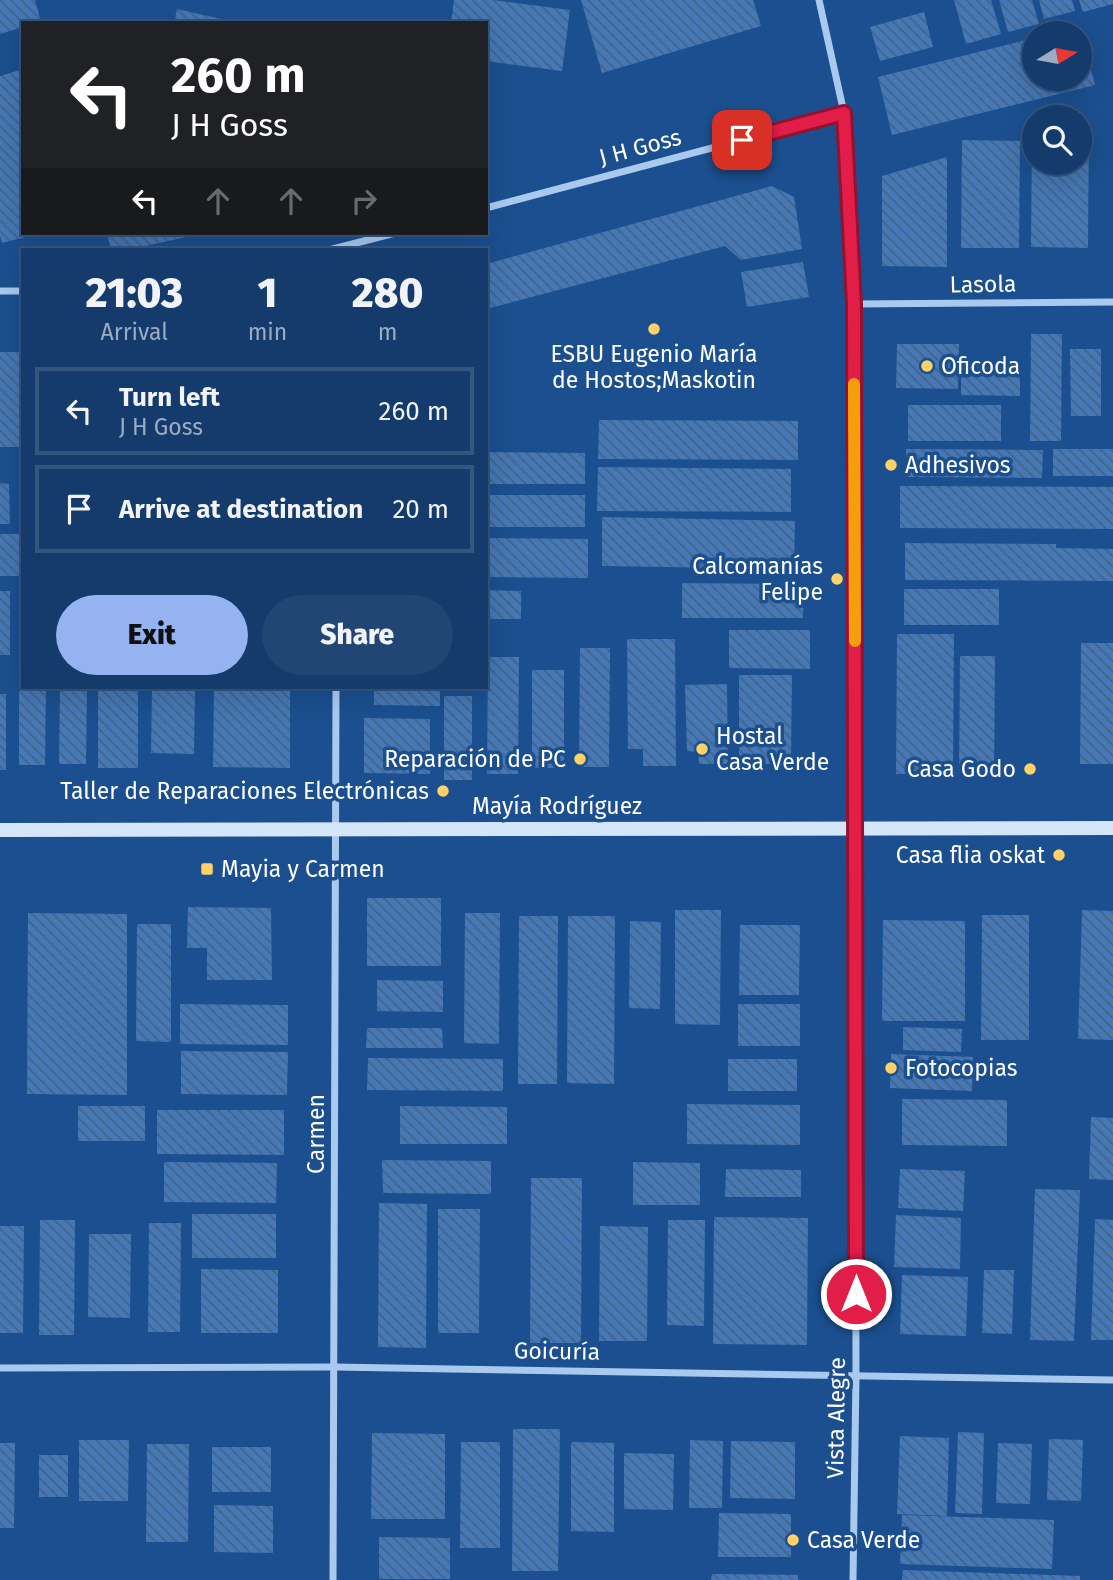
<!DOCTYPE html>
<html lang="en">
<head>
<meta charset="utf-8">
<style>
	body { margin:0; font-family:"Fira Sans",sans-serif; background:#214673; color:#f1f3f6; height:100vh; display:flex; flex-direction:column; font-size:26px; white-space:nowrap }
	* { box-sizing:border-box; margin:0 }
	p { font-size:23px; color:#9dadc1 }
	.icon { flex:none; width:38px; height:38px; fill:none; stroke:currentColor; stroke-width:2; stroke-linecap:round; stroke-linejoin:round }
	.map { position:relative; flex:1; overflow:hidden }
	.panel { position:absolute; left:21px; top:248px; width:467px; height:441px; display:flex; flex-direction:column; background:#143b6b; border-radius:0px; box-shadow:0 7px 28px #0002,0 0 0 2px #33557e }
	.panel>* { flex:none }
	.hud { position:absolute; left:21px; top:21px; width:467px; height:214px; border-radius:0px; box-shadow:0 7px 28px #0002,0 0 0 2px #33557e; background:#202124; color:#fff; overflow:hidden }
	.needle { width:46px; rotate:79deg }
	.fabs { position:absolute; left:1022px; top:21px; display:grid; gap:14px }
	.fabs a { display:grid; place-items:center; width:70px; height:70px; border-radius:50%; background:#143b6b; box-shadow:0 7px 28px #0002,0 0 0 2px #33557e; font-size:35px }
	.pin { position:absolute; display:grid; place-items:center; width:60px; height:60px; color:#fff; margin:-30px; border-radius:14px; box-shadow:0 4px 10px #0006 }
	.me { position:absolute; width:77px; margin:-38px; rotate:0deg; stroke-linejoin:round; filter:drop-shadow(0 0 5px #0008) }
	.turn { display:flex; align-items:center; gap:24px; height:147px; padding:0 35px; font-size:32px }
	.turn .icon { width:91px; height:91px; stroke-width:2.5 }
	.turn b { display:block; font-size:49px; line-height:60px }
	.lanes { display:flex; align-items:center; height:66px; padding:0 35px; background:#0003; justify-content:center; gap:35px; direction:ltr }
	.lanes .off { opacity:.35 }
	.eta { display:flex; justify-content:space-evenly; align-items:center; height:119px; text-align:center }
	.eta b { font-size:42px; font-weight:800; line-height:49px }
	.primary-button { display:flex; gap:14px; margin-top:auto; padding:14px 35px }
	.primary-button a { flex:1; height:80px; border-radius:42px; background:#95b2f1; color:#111; font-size:28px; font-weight:800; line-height:80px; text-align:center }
	.primary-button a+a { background:#214673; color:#f1f3f6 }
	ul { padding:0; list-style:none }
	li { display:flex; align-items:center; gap:21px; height:88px; margin:0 14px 10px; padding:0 21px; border:4px solid #33557e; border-radius:0px }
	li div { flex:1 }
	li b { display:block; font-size:26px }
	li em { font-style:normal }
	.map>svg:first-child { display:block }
	.building { fill:url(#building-back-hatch) }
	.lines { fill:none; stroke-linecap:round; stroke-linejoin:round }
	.street { stroke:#a9c9ee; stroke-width:7 }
	.secondary { stroke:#d6e6fa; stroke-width:14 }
	.route-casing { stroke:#92132f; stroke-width:18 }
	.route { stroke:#e11d48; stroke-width:12 }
	.slow { stroke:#f59e0b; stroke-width:12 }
	.poi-dot { fill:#ffd166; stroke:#1b4f8f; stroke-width:2.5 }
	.labels { text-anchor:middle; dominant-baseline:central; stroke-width:7; stroke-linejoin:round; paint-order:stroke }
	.street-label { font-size:23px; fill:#fff; stroke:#1b4f8f }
	.poi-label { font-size:23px; fill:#fff; stroke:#1b4f8f; text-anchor:start }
</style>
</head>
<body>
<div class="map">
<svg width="1113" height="1580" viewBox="0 0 1113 1580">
	<defs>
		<pattern id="building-back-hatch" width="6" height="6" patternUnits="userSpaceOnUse" patternTransform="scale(1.75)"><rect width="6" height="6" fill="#4478b7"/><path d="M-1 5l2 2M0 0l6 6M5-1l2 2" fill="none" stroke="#486282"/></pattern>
	</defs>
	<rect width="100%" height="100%" fill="#1b4f8f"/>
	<g class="building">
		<path d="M0,0h35l6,22 -18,1v4l-23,7z"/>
		<path d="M454,0h39l77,10 -8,61 -76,-10v-38h-35z"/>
		<path d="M581,0h172l8,26 -159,47z"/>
		<path d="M954,0h37l10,34 -35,10z"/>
		<path d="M999,0h33l7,24 -31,8z"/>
		<path d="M1039,0h33l3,11 -31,8z"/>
		<path d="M1079,0h34v4l-30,8z"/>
		<path d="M177,9l58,13v1h-61z"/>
		<path d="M924,12l9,35 -53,14 -10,-34z"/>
		<path d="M1080,27l15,58 -203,50 -14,-58 156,-39v41h46v-46l-22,-1z"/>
		<path d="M23,69v164l14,1 -35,9 -2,-7v-160z"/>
		<path d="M1032,125h2v38h46v-37h9l-1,122 -57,-1z"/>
		<path d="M962,140l58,1 -1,107h-58z"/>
		<path d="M947,157v110l-65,-1v-90z"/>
		<path d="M772,186l22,11 8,52 -61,11 -16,-14 -239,63v-45z"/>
		<path d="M107,233h93v1l-73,16h-16z"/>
		<path d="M803,262l6,35 -62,10 -6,-35z"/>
		<path d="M1031,334h31l-1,107h-31z"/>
		<path d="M897,344h62l-1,45 -62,-1z"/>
		<path d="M1070,349h31v67h-30z"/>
		<rect x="0" y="352" width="23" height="95"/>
		<path d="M961,362l59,1v33l-59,-1z"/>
		<rect x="908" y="405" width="93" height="36"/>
		<path d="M599,420l199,1v39l-200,-1z"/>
		<path d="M906,449l137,1 -1,28 -136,-1z"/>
		<rect x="1053" y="449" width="60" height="27"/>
		<path d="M486,452l99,1v31h-99z"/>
		<path d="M598,467l193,2v43l-194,-1z"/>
		<path d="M0,483l9,1 1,40h-10z"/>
		<path d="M900,486l213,1v42l-213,-1z"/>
		<rect x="486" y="495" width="99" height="32"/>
		<path d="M602,517l193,4 -1,48 -192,-3z"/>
		<rect x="0" y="534" width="23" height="42"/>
		<path d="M486,538l102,1v39l-102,-1z"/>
		<path d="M905,543l151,1v4l57,1v32l-208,-1z"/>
		<path d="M682,583l122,1 -1,34h-121z"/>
		<rect x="904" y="589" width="95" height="36"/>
		<path d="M486,590l35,1v28h-35z"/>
		<rect x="0" y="591" width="10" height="64"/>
		<path d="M729,630h81v39l-81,-1z"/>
		<path d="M897,634h57l-1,140h-57z"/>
		<path d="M627,639h48l1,127h-33v-17h-15z"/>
		<path d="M1081,643h32v121h-33z"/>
		<path d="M580,648h30l-1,119h-30z"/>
		<path d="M960,656h35l-1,119 -35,-1z"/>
		<path d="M488,657h31l-1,117h-31z"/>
		<rect x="532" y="670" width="32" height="98"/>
		<path d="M739,675h53l-1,89h-52z"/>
		<path d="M19,678h4v10h23l-1,77h-26z"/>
		<path d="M727,684l1,80h-29l-1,-12 -11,-1 -2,-66z"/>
		<path d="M60,688h27l-1,76h-27z"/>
		<rect x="98" y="688" width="40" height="80"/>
		<path d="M152,688h43l-1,66 -43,-1z"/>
		<path d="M214,688h76v80l-77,-1z"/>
		<path d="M374,688h66v18l-66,-1z"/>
		<rect x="0" y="694" width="6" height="76"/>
		<rect x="444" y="696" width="28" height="84"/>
		<path d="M364,718l66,1v55l-66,-1z"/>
		<rect x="367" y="898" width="74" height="68"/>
		<path d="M188,907l83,1 1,72h-65v-32h-20z"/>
		<path d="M675,910h46l-1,115 -45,-1z"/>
		<path d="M1082,910l31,1v129l-35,-1z"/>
		<path d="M28,913l99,1v181l-100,-1z"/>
		<path d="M465,913h35l-1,131 -35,-1z"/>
		<path d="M982,915h47v125h-48z"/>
		<path d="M519,916h39l-1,168h-39z"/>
		<path d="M568,916h47l-1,168 -47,-1z"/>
		<path d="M883,920l82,1v100h-83z"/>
		<path d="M630,921l31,1 -1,87 -31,-1z"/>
		<path d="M137,924h34v118l-35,-1z"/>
		<path d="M740,925h60l-1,70h-60z"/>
		<path d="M377,980l66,1v31l-66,-1z"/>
		<path d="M180,1004l108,1v40l-108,-1z"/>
		<rect x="738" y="1004" width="62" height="42"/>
		<path d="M903,1027l59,2 -1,23 -58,-2z"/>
		<path d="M367,1028h75l1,20h-77z"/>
		<path d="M181,1051l107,1 -1,43 -106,-1z"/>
		<path d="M891,1054l82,3 -1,34 -82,-3z"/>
		<path d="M368,1058l135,1v32l-136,-1z"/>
		<rect x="728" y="1059" width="69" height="32"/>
		<path d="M902,1099l105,1v46l-105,-1z"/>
		<path d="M687,1104l113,1v40l-113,-1z"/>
		<rect x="78" y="1106" width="67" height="35"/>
		<path d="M400,1106l107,1v37h-107z"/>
		<path d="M157,1110h127v45l-127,-1z"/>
		<path d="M1091,1117l22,1v62l-24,-1z"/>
		<path d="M382,1160l109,1v33l-108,-1z"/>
		<path d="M164,1162l113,1 -1,40 -112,-1z"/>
		<path d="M633,1162l67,1v42h-67z"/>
		<path d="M726,1169l75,1v27h-76z"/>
		<path d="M900,1169l65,2 -2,40 -65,-3z"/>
		<path d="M531,1178h51l-1,165h-51z"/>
		<path d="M1035,1189l45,1 -6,151 -44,-1z"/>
		<path d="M379,1203l48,1 -1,144 -48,-1z"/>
		<path d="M438,1209h42l-1,124h-41z"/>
		<rect x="192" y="1214" width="84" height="44"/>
		<path d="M896,1215l65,3 -1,51 -66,-2z"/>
		<path d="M714,1217l94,1 -1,127 -94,-1z"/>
		<path d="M1095,1219l18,1v120h-22z"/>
		<path d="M40,1220h35l-1,115h-35z"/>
		<path d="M668,1220h37l-1,106 -37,-1z"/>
		<path d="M149,1223h32l-1,109h-32z"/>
		<path d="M0,1226h24l-1,107h-23z"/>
		<path d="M600,1226l48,1 -1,114h-48z"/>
		<path d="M89,1234h42l-1,84 -42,-1z"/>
		<path d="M201,1269l77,1v63h-77z"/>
		<path d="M984,1270h30l-2,64 -30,-1z"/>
		<path d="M902,1275l66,2 -2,59 -66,-2z"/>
		<path d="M513,1429h47l-2,142h-46z"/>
		<path d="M958,1432l26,1 -2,81 -27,-1z"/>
		<path d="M372,1433l73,1v85h-74z"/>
		<path d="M900,1436l49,2 -2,78 -50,-2z"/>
		<path d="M1049,1439l34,1 -2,61 -34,-1z"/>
		<path d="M79,1440h50l-1,61h-49z"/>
		<path d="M690,1440l33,1 -1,67h-33z"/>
		<path d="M731,1441l64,1v57l-65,-1z"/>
		<path d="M461,1442h39v106h-40z"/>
		<path d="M571,1442l43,1v89l-43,-1z"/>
		<path d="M0,1443h15l-1,85h-14z"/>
		<path d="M998,1443l34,1 -2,60 -34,-1z"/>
		<path d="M147,1444h42l-1,98h-42z"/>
		<rect x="212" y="1447" width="59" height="45"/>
		<path d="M624,1453l50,1 -1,56 -49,-1z"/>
		<rect x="39" y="1455" width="29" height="42"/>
		<path d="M214,1505l59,1v47l-59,-1z"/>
		<path d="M719,1513l72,1v43h-73z"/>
		<path d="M902,1515l152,5 -2,49 -152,-5z"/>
		<path d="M379,1537l71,1v41h-71z"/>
		<path d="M903,1570l177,6v4h-178z"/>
		<path d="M712,1574l86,1v5h-87z"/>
	</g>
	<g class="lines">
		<g class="street">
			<path d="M819,0l25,113 10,191 2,1072 -3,204"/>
			<path d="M486,208l358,-95"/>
			<path d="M329,250l66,-17"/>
			<path d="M0,291h23"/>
			<path d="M854,304l259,-2"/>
			<path d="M0,1368l334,-1 779,13"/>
			<path d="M333,1580l3,-892"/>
		</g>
		<path class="secondary" d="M0,830l1113,-2"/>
	</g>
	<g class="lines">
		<defs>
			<path id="route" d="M742,140l102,-27 10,191 2,990"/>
		</defs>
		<use href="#route" class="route-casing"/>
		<use href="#route" class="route"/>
		<path class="slow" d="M854,384l1,257"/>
	</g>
	<g class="poi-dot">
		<circle cx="654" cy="329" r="7"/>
		<circle cx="927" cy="366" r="7"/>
		<circle cx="891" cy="465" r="7"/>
		<circle cx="837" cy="579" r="7"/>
		<circle cx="702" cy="749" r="7"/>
		<circle cx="580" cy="759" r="7"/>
		<circle cx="1030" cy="769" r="7"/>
		<circle cx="443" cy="791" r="7"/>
		<circle cx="1059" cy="855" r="7"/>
		<rect x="200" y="862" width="14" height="14" rx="3.5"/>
		<circle cx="891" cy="1068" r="7"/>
		<circle cx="793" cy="1540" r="7"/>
	</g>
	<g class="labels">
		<g class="street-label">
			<text transform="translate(640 147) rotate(-15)">J H Goss</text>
			<text transform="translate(983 284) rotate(-1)">Lasola</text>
			<text x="557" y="806">Mayía Rodríguez</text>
			<text transform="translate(316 1134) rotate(-90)">Carmen</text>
			<text transform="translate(557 1351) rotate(1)">Goicuría</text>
			<text transform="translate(836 1418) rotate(-89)">Vista Alegre</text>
		</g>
		<g class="poi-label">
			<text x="654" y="354" text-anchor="middle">ESBU Eugenio María<tspan x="654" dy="26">de Hostos;Maskotin</tspan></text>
			<text x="941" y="366">Oficoda</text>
			<text x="905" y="465">Adhesivos</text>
			<text x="823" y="566" text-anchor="end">Calcomanías<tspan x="823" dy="26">Felipe</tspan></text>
			<text x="716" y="736">Hostal<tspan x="716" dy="26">Casa Verde</tspan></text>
			<text x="566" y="759" text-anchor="end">Reparación de PC</text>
			<text x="1016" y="769" text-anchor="end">Casa Godo</text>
			<text x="429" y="791" text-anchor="end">Taller de Reparaciones Electrónicas</text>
			<text x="1045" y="855" text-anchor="end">Casa flia oskat</text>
			<text x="221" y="869">Mayia y Carmen</text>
			<text x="905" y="1068">Fotocopias</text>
			<text x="807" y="1540">Casa Verde</text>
		</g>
	</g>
</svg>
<div class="fabs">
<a><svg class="needle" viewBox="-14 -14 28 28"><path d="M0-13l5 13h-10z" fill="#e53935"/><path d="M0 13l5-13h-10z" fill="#9dadc1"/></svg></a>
<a><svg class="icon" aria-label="search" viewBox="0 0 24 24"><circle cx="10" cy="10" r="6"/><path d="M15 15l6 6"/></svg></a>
</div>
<div class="pin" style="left:742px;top:140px;background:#d93025"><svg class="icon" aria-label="arrive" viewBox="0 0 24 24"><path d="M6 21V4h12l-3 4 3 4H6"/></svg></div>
<svg class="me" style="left:856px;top:1294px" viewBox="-20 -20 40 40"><circle r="17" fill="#e11d48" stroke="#fff" stroke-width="3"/><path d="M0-11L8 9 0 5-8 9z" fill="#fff"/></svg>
<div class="hud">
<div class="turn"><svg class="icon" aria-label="left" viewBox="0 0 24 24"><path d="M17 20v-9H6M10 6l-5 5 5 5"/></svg><div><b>260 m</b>J H Goss</div></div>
<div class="lanes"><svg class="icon" aria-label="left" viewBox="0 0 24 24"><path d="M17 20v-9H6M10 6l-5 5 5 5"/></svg><svg class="icon off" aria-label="ahead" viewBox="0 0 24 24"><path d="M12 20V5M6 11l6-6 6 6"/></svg><svg class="icon off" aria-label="ahead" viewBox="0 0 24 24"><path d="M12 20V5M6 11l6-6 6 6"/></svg><svg class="icon off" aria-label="right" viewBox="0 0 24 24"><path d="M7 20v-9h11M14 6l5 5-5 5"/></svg></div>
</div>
<section class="panel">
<div class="eta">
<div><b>21:03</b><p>Arrival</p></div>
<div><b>1</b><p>min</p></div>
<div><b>280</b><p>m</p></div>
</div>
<ul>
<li><svg class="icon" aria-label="left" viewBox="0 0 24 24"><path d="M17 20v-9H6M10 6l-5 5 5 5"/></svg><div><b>Turn left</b><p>J H Goss</p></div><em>260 m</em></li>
<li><svg class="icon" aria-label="arrive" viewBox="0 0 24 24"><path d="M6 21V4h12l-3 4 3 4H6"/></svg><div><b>Arrive at destination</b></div><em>20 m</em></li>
</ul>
<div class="primary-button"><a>Exit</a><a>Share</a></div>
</section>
</div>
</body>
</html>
